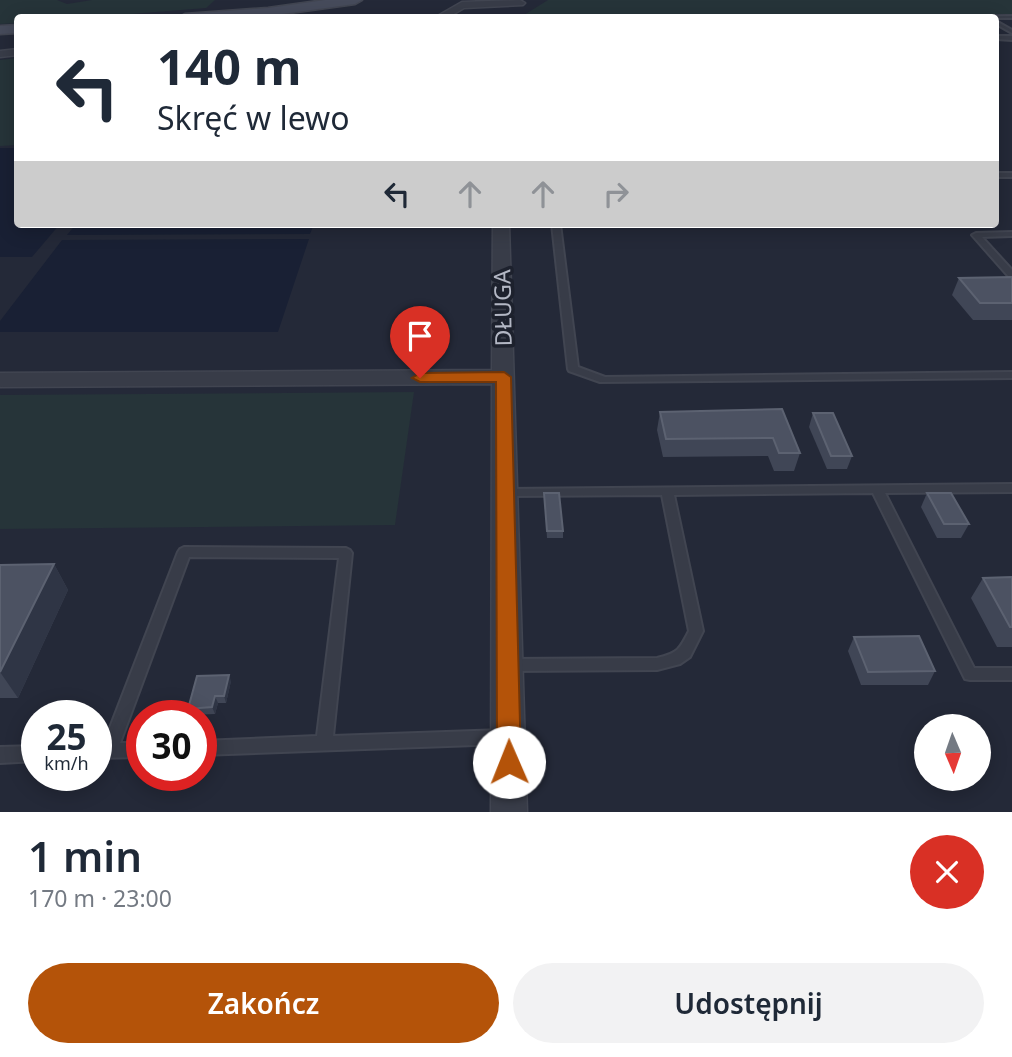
<!DOCTYPE html>
<html lang="pl">
<head>
<meta charset="utf-8">
<style>
	body { margin:0; font-family:"Noto Sans",sans-serif; background:#f2f2f3; color:#1f2937; height:100vh; display:flex; flex-direction:column; font-size:26px; white-space:nowrap }
	* { box-sizing:border-box; margin:0 }
	p { font-size:23px; color:#747a83 }
	.icon { flex:none; width:38px; height:38px; fill:none; stroke:currentColor; stroke-width:2; stroke-linecap:round; stroke-linejoin:round }
	.map { position:relative; height:812px; overflow:hidden }
	.sheet { display:flex; flex-direction:column; background:#fff; flex:1 }
	.sheet>* { flex:none }
	.top-card { position:absolute; left:14px; top:14px; width:985px; height:214px; border-radius:7px; box-shadow:0 4px 18px #0003; background:#fff; color:#1f2937; overflow:hidden }
	.needle { width:46px; rotate:178deg }
	.fabs { position:absolute; left:914px; top:714px; display:grid; gap:14px }
	.fabs a { display:grid; place-items:center; width:77px; height:77px; border-radius:50%; background:#fff; box-shadow:0 4px 18px #0003; font-size:35px }
	.speed { position:absolute; left:21px; top:700px; display:flex; gap:14px; font-size:35px; font-weight:700; text-align:center }
	.speed>* { display:grid; place-content:center; width:91px; height:91px; border-radius:50%; background:#fff; box-shadow:0 4px 18px #0003; line-height:1 }
	.speed small { font-size:18px; font-weight:400 }
	.speed .limit { border:10px solid #d22; background:#fff; color:#111 }
	.pin { position:absolute; display:grid; place-items:center; width:60px; height:60px; color:#fff; margin:-72px -30px; border-radius:50% 50% 50% 0; rotate:-45deg; box-shadow:0 0 7px #0007 }
	.pin .icon { rotate:45deg }
	.me { position:absolute; width:77px; margin:-38px; rotate:359deg; stroke-linejoin:round; filter:drop-shadow(0 0 5px #0008) }
	.turn { display:flex; align-items:center; gap:24px; height:147px; padding:0 28px; font-size:32px }
	.turn .icon { width:91px; height:91px; stroke-width:2.5 }
	.turn b { display:block; font-size:49px; line-height:60px }
	.lanes { display:flex; align-items:center; height:66px; padding:0 28px; background:#0003; justify-content:center; gap:35px; direction:ltr }
	.lanes .off { opacity:.35 }
	.round { display:grid; place-items:center; flex:none; width:74px; height:74px; border-radius:37px; background:#f2f2f3 }
	.head { display:flex; align-items:center; justify-content:space-between; height:119px; padding:0 28px }
	h1 { font-size:42px; font-weight:600; line-height:52px }
	.cta { display:flex; gap:14px; margin-top:auto; padding:14px 28px }
	.cta a { flex:1; height:80px; border-radius:42px; background:#b45309; color:#fff; font-size:28px; font-weight:600; line-height:80px; text-align:center }
	.cta a+a { background:#f2f2f3; color:#1f2937 }
	.map>svg:first-child { display:block }
	.green { fill:#263439 }
	.water { fill:#192034 }
	.lines { fill:none; stroke-linecap:round; stroke-linejoin:round }
	.lane-casing { stroke:#414551; stroke-width:4 }
	.street-casing { stroke:#414551; stroke-width:3 }
	.secondary-casing { stroke:#414551; stroke-width:3 }
	.lane { fill:#383c48; fill-rule:evenodd }
	.street { fill:#383c48; fill-rule:evenodd }
	.secondary { fill:#464b5b; fill-rule:evenodd }
	.wall { fill:#404656 }
	.shaded-wall { fill:#2f3545 }
	.building { fill:#4c5262; stroke:#5c6271; stroke-width:2 }
	.route { fill:#b45309; stroke:#753606; stroke-width:2 }
	.labels { text-anchor:middle; dominant-baseline:central; stroke-width:7; stroke-linejoin:round; paint-order:stroke }
	.street-label { font-size:23px; fill:#b3b7c4; stroke:#1d212d }
</style>
</head>
<body>
<div class="map">
<svg width="1012" height="812" viewBox="0 0 1012 812">
	<rect width="100%" height="100%" fill="#242938"/>
	<g class="green">
		<path d="M0,0h57l10,4 25,-4h123l-9,8 -113,9 -75,1 -1,5 -17,1z"/>
		<path d="M548,0h464v14l-488,1z"/>
		<path d="M17,58v87l-17,1v-86z"/>
		<path d="M414,392l-19,133 -395,4v-134z"/>
	</g>
	<g class="water">
		<path d="M0,148h17l1,76h42l-28,33h-32z"/>
		<path d="M76,224h238l-4,10 -243,1z"/>
		<path d="M309,239l-31,93h-278v-11l62,-81z"/>
	</g>
	<g class="lines">
		<defs>
			<g id="lane">
				<path d="M1012,16v2h-73l2,-1z"/>
				<path d="M996,21l16,9v3l-16,-9z"/>
				<path d="M1012,36v4l-16,-1v-3z"/>
				<rect x="996" y="173" width="16" height="4"/>
				<path d="M552,224h8l18,143 27,10 407,-5v6l-412,4 -31,-11 -1,-2z"/>
				<path d="M1012,232v4l-30,1 30,33v8l-3,-1 -37,-42 4,-2z"/>
				<path d="M1012,484v8l-127,1 89,175h38v12h-42l-5,-1 -92,-186 -199,2 29,136 -13,26 -10,7 -23,6 -146,1 -5,-2 -2,-4 2,-4 5,-2 146,-1c21,-5 23,-9 32,-27l-27,-136 -156,1 -4,-1 -2,-3 2,-3z"/>
				<path d="M184,547l162,1 4,2 2,3 -19,183 170,-6 5,2 3,5 -3,5 -5,2 -302,11v-14l116,-5 22,-178 -150,-1 -69,186h22v14l-46,1v-14l8,-1 74,-191 2,-3z"/>
				<path d="M37,746v15l-37,2v-16z"/>
			</g>
			<g id="street">
				<path d="M520,0l5,3 -2,2 -59,3 -17,10h-13l28,-16z"/>
				<path d="M18,49v6l-18,2v-6z"/>
				<path d="M493,224h16l18,588h-36l1,-428 -492,3v-14l492,-3z"/>
			</g>
			<g id="secondary">
				<path d="M325,0h37l-7,4 -87,12 -90,2 7,-4 83,-6z"/>
				<path d="M18,25v8l-18,1v-8z"/>
			</g>
		</defs>
		<use href="#lane" class="lane-casing"/>
		<use href="#street" class="street-casing"/>
		<use href="#secondary" class="secondary-casing"/>
		<use href="#lane" class="lane"/>
		<use href="#street" class="street"/>
		<use href="#secondary" class="secondary"/>
	</g>
	<g class="wall">
		<path d="M724,224h24v4h-22z"/>
		<path d="M1012,277v43h-39l-21,-25 7,-17z"/>
		<path d="M782,409l18,44 -6,18h-20l-6,-15 -105,1 -6,-27 3,-18z"/>
		<path d="M813,413l39,43 -5,13h-20l-18,-42z"/>
		<path d="M544,493l19,38v7h-16z"/>
		<path d="M927,493l42,31 -8,14h-24l-16,-31z"/>
		<path d="M54,564l14,26 -50,108h-18v-133z"/>
		<path d="M1012,577v70h-15l-26,-49 12,-20z"/>
		<path d="M854,637l81,34 -7,14h-67l-13,-34z"/>
		<path d="M231,681l-5,22h-8l-3,11 -24,1 -3,-6z"/>
	</g>
	<g class="shaded-wall">
		<path d="M54,564l14,26 -50,108 -18,-26z"/>
		<path d="M229,675l2,6 -5,22 -2,-7z"/>
		<path d="M215,696l3,7 -3,11 -3,-7z"/>
	</g>
	<g class="building">
		<path d="M1012,277v26h-32l-21,-25z"/>
		<path d="M782,409l18,44h-21l-6,-15 -107,1 -6,-27z"/>
		<path d="M813,413h20l19,43h-21z"/>
		<path d="M544,493h15l4,38h-16z"/>
		<path d="M927,493h24l18,31h-25z"/>
		<path d="M54,564l-54,108v-107z"/>
		<path d="M1012,577v50h-2l-27,-49z"/>
		<path d="M919,636l16,35 -67,1 -14,-35z"/>
		<path d="M229,675l-5,21h-9l-3,11 -24,2 9,-33z"/>
	</g>
	<path class="route" d="M504,372l7,5 10,385 -4,8 -8,3 -9,-3 -3,-8 -1,-380h-76l-8,-4 8,-5z"/>
	<g class="labels">
		<g class="street-label">
			<text transform="translate(502 308) rotate(-91)">DŁUGA</text>
		</g>
	</g>
</svg>
<div class="fabs">
<a><svg class="needle" viewBox="-14 -14 28 28"><path d="M0-13l5 13h-10z" fill="#e53935"/><path d="M0 13l5-13h-10z" fill="#747a83"/></svg></a>
</div>
<div class="speed"><div>25<small>km/h</small></div><div class="limit">30</div></div>
<div class="pin" style="left:420px;top:378px;background:#d93025"><svg class="icon" aria-label="arrive" viewBox="0 0 24 24"><path d="M6 21V4h12l-3 4 3 4H6"/></svg></div>
<svg class="me" style="left:509px;top:762px" viewBox="-20 -20 40 40"><circle r="19" fill="#fff"/><path d="M0-13L10 11 0 6-10 11z" fill="#b45309"/></svg>
<div class="top-card">
<div class="turn"><svg class="icon" aria-label="left" viewBox="0 0 24 24"><path d="M17 20v-9H6M10 6l-5 5 5 5"/></svg><div><b>140 m</b>Skręć w lewo</div></div>
<div class="lanes"><svg class="icon" aria-label="left" viewBox="0 0 24 24"><path d="M17 20v-9H6M10 6l-5 5 5 5"/></svg><svg class="icon off" aria-label="ahead" viewBox="0 0 24 24"><path d="M12 20V5M6 11l6-6 6 6"/></svg><svg class="icon off" aria-label="ahead" viewBox="0 0 24 24"><path d="M12 20V5M6 11l6-6 6 6"/></svg><svg class="icon off" aria-label="right" viewBox="0 0 24 24"><path d="M7 20v-9h11M14 6l5 5-5 5"/></svg></div>
</div>
</div>
<section class="sheet">
<div class="head"><div><h1>1 min</h1><p>170 m · 23:00</p></div><a class="round" style="background:#d93025;color:#fff"><svg class="icon" aria-label="close" viewBox="0 0 24 24"><path d="M6 6l12 12M18 6L6 18"/></svg></a></div>
<div class="cta"><a>Zakończ</a><a>Udostępnij</a></div>
</section>
</body>
</html>
